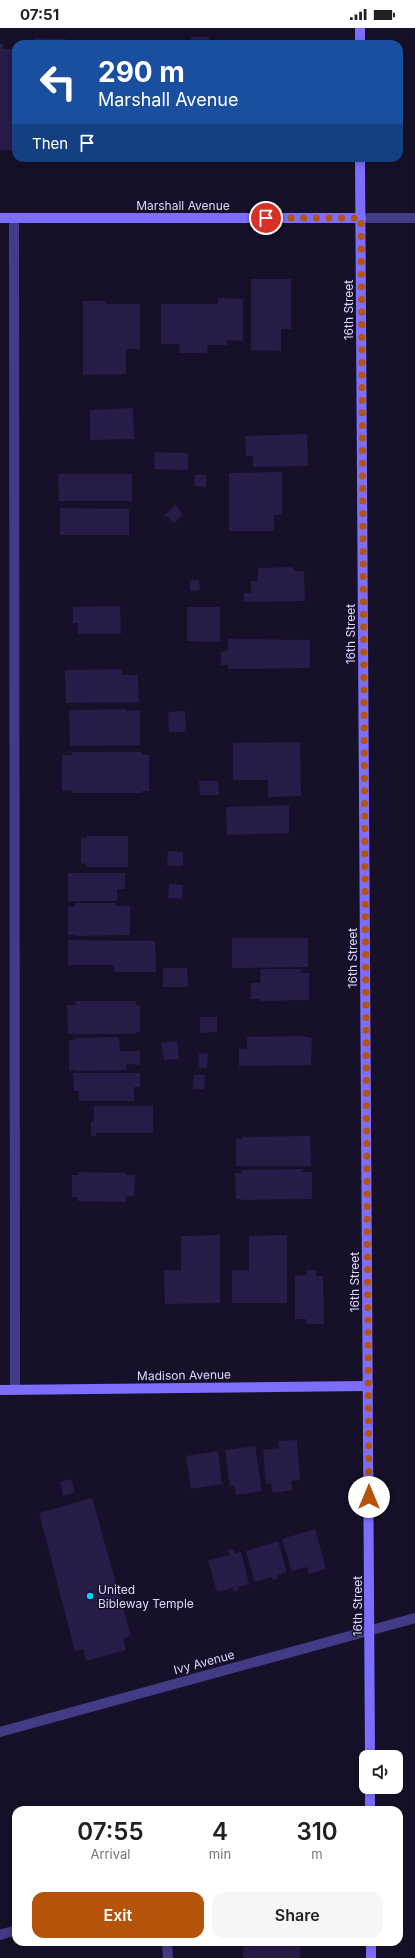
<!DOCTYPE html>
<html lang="en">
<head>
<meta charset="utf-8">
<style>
	body { margin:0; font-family:Inter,sans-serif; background:#f6f6f6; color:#202124; height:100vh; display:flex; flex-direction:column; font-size:15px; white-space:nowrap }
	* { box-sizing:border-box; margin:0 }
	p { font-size:13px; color:#757577 }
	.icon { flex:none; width:22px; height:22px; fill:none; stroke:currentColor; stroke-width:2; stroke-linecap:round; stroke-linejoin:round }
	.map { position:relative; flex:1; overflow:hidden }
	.details { position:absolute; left:12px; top:1778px; width:391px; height:140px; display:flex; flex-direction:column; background:#fff; border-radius:12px; box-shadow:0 2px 10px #0003 }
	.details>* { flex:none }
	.guide { position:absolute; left:12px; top:12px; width:391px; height:122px; border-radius:12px; box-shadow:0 2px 10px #0003; background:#1a4fa0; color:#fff; overflow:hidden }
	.tools { position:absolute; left:359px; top:1722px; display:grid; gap:8px }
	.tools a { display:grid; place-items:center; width:44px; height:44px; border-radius:8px; background:#fff; box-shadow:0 2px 10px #0003; font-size:20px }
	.pin { position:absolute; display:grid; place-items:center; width:34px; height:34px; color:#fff; margin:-17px; border:2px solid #fff; border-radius:50%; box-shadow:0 1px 4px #0007 }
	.me { position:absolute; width:44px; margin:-22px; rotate:0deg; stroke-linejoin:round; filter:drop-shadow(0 0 3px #0008) }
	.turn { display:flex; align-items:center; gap:14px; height:84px; padding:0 20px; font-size:18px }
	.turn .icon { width:52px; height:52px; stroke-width:2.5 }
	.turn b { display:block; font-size:28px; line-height:34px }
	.then { display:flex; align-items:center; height:38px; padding:0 20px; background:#0003; gap:8px; font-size:15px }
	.eta { display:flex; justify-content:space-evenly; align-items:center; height:68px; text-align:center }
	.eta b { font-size:24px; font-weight:600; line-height:28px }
	.button { display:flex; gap:8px; margin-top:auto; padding:8px 20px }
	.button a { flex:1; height:46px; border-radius:12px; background:#b45309; color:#fff; font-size:16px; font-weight:600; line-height:46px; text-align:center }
	.button a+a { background:#f6f6f6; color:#202124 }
	.status { display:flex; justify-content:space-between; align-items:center; height:28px; padding:0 20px; background:#fff; direction:ltr }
	.status svg { height:11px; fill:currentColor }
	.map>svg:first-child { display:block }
	.building { fill:#281c49 }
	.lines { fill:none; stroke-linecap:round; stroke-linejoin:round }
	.street { stroke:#443b87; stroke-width:10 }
	.secondary { stroke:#7d6eff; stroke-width:10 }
	.route { stroke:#b45309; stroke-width:7; stroke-dasharray:0 12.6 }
	.poi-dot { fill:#03d2ff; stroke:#161028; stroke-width:1.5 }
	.labels { text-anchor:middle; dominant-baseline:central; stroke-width:3; stroke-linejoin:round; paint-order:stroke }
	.street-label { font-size:12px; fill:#dfd7ff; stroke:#161028 }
	.poi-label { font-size:12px; fill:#dfd7ff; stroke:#161028; text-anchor:start }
</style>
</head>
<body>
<div class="status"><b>07:51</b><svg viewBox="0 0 49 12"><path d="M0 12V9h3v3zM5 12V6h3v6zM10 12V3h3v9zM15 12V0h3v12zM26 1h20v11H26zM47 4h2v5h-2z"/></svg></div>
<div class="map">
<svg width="415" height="1930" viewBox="0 0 415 1930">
	<rect width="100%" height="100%" fill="#161028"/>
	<g class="building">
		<rect x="191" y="9" width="18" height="7"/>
		<path d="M35,10l31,1v3h4v2h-36z"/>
		<path d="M0,16h3v5h13v101h-16z"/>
		<path d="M251,251h40v50h-10v22l-30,-1z"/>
		<path d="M218,270l25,1v42l-16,-1v5h-19l-1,8h-28l1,-9h-19v-40h57z"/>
		<path d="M83,273h22l1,3h34v45h-14v25l-43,1z"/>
		<path d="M133,380l1,31 -44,1v-30z"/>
		<path d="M307,406l1,32 -55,1v-11h-7l-1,-20z"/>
		<path d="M155,424l33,1v17l-34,-1z"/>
		<path d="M282,444v43h-8v16h-45v-58z"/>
		<path d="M58,446h74v27h-73z"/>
		<path d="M195,447h11v12l-12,-1z"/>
		<path d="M175,477l8,9 -9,9 -9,-8z"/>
		<path d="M60,480l69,1v26h-69z"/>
		<path d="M293,539l1,4h10l1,30 -61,1v-9h7v-12h7v-13z"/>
		<path d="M190,552h9l1,10 -10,1z"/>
		<path d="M120,578l1,28h-43v-11h-5v-16z"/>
		<path d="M187,579h33v35l-33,-1z"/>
		<path d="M228,611l82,1v28l-82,1v-4h-7v-13l7,-1z"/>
		<path d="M122,641v6h16l1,27 -73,1 -1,-33z"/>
		<path d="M126,681v2l14,-1v35l-70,1 -1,-36z"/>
		<path d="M185,683l1,21h-17l-1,-20z"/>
		<path d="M300,714l1,54 -33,1v-17h-35v-37z"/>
		<path d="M71,724h70l1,3h7v36h-7v2h-70v-3l-10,1v-36h10z"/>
		<path d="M199,753h19l1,14h-19z"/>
		<path d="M289,777v28l-62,2 -1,-28z"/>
		<path d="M86,808h42v31h-42v-4l-5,1v-26h6z"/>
		<path d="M168,823l15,1v14h-16z"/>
		<path d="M68,845h57v16h-8v12h-49z"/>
		<path d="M169,856l14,1 -1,14 -14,-1z"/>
		<path d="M75,875h41v3h14v29l-55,1v-1h-7v-28h7z"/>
		<path d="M232,910h76v29l-76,1z"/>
		<path d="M68,912l87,1 1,31h-42v-7h-46z"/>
		<path d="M163,940h24l1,19h-25z"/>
		<path d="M261,941h41l-1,4h8v27l-49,1v-2h-10l1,-16h9z"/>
		<path d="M75,973h61v5l4,-1v27h-4v2h-68l-1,-29h9z"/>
		<path d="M200,989h17v15l-17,1z"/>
		<path d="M302,1008l10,2 -1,27 -72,1v-17h8v-12z"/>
		<path d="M119,1009l1,14h20v14l-13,-1 -1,6 -50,1v-1h-7v-30h6v-2z"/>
		<path d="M177,1013l2,18 -15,1 -3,-17z"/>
		<path d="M199,1025l9,1 -1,14h-9z"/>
		<path d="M73,1045h67v14h-6v14h-55v-10h-5z"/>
		<path d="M194,1047h11l-1,14h-11z"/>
		<path d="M94,1078h59v27h-57v3h-5v-15l3,1z"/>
		<path d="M310,1108l1,30h-75v-27h6v-2z"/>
		<path d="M303,1141l-1,3h10v27l-70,1v-1h-6l-1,-26h7v-3z"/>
		<path d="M78,1144l48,1v2h9l-1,21h-8v6l-48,-1 -1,-4h-5v-22h6z"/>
		<path d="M220,1207v68l-55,1 -1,-34h17v-34z"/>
		<path d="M287,1207v68h-55v-33h17v-34z"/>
		<path d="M307,1242h9v6h7l1,48h-18v-5h-11v-43l12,-1z"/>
		<path d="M297,1412l3,40 -9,1 1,9 -19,3 -2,-10 -5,1 -3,-34 16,-2 -1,-7z"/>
		<path d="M255,1418l7,45 -26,4 -2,-10 -4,1 -5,-36z"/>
		<path d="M218,1423l4,33 -31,5 -5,-33z"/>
		<path d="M71,1451l4,13 -12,4 -3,-14z"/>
		<path d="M92,1470l39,138 -8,2 3,12 -40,11 -3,-12 -8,2 -36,-138z"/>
		<path d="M315,1501l11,40 -17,5 -2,-7 -15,4 -10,-32z"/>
		<path d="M278,1513l9,31 -10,3 1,4 -5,1 -1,-3 -17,5 -9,-31z"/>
		<path d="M234,1521l1,5 6,-2 8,32 -11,3 1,3 -5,2 -1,-4 -16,4 -9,-32 22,-5 -2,-5z"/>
		<rect x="243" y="1914" width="57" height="16"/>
	</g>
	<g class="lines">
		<g class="street">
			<path d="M14,190l1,1172"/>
			<path d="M361,190h54"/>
			<path d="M0,1704l415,-114"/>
			<path d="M0,1907l16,-5"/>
			<path d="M167,1914l1,16"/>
		</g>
		<g class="secondary">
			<path d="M360,0v16"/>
			<path d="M360,130l10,1599"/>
			<path d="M0,190h361"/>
			<path d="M0,1362l368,-4"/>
			<path d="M370,1759v23"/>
			<path d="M371,1914v16"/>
		</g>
	</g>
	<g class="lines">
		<path class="route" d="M266,190h95l8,1279"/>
	</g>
	<circle class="poi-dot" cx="90" cy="1568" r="4"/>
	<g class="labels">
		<g class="street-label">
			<text x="183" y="177">Marshall Avenue</text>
			<text transform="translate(348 282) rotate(-90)">16th Street</text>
			<text transform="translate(350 606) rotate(-90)">16th Street</text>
			<text transform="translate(352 930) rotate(-90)">16th Street</text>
			<text transform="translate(354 1254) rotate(-90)">16th Street</text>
			<text transform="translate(184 1347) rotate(-1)">Madison Avenue</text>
			<text transform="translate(357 1578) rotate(-90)">16th Street</text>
			<text transform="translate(204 1634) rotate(-15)">Ivy Avenue</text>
		</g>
		<g class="poi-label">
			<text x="98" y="1561">United<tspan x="98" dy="14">Bibleway Temple</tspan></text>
		</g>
	</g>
</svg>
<div class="tools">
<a><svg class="icon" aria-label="sound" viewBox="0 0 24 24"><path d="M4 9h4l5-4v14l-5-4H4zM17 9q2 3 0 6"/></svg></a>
</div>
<div class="pin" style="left:266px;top:190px;background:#d93025"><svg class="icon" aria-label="arrive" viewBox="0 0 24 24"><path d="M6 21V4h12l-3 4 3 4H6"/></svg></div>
<svg class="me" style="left:369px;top:1469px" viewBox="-20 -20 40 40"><circle r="19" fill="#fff"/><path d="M0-13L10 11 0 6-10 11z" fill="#b45309"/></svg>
<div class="guide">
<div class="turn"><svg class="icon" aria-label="left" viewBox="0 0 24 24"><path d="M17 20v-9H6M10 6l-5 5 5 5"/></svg><div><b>290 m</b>Marshall Avenue</div></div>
<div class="then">Then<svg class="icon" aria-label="arrive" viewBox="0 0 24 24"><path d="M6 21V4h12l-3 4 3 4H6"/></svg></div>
</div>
<section class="details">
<div class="eta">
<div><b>07:55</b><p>Arrival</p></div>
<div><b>4</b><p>min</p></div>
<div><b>310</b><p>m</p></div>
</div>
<div class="button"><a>Exit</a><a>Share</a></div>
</section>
</div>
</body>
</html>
